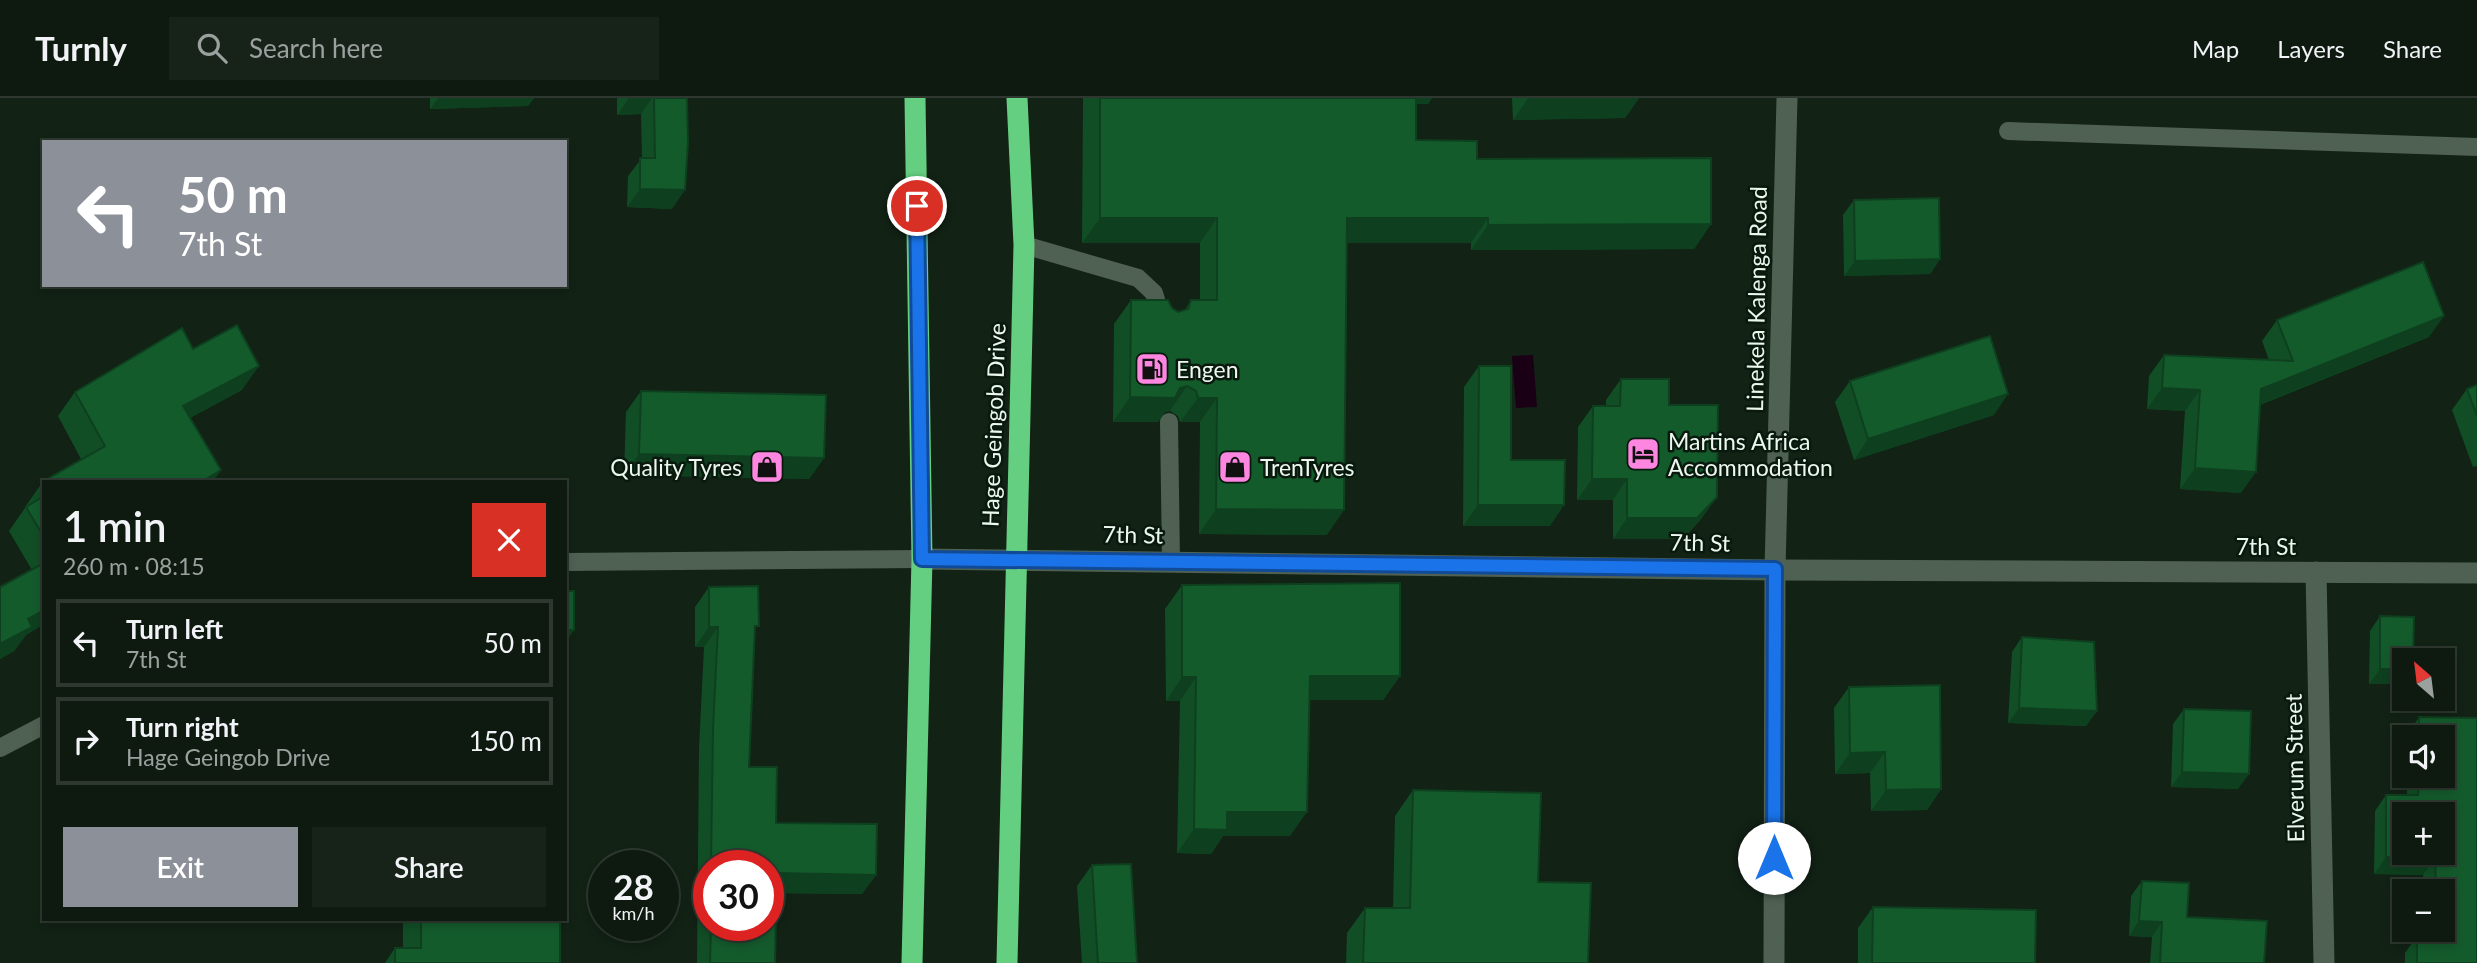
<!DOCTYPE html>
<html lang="en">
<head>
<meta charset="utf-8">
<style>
	body { margin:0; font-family:Lato,sans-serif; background:#172319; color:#f1f3f6; height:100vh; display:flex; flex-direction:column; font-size:26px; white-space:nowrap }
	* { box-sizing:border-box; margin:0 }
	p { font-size:23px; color:#9ba19f }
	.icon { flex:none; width:38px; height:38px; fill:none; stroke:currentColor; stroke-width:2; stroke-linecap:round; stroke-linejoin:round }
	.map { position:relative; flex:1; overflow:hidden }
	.drawer { position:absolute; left:42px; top:382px; width:525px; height:441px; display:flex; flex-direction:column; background:#0e1a10; border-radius:0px; box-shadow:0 4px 10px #0003,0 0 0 2px #2e3830 }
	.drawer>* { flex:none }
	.banner { position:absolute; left:42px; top:42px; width:525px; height:147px; border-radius:0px; box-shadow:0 4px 10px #0003,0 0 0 2px #2e3830; background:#8c9099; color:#fff; overflow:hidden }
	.needle { width:46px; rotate:332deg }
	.tools { position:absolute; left:2392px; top:550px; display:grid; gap:14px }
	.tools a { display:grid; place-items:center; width:63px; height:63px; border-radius:0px; background:#0e1a10; box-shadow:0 4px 10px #0003,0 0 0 2px #2e3830; font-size:35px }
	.speed { position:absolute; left:588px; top:752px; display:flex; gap:14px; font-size:35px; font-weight:700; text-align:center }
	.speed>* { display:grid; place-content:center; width:91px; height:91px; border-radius:50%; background:#0e1a10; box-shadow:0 4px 10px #0003,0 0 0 2px #2e3830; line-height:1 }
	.speed small { font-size:18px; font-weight:400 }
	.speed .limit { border:10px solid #d22; background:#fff; color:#111 }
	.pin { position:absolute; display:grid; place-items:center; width:60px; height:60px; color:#fff; margin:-30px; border:4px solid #fff; border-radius:50%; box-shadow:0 2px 7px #0007 }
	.me { position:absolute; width:77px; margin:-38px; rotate:0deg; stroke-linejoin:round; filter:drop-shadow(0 0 5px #0008) }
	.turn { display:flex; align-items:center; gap:24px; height:147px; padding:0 21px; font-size:32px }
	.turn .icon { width:91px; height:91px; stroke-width:2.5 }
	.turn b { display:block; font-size:49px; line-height:60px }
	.round { display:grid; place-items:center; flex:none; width:74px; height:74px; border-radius:0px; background:#172319 }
	.head { display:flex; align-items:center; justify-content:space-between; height:119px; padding:0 21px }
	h1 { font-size:42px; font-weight:600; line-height:52px }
	.cta { display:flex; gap:14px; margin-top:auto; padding:14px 21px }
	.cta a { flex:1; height:80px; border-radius:0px; background:#8c9099; color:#fff; font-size:28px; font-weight:600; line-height:80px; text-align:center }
	.cta a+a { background:#172319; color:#f1f3f6 }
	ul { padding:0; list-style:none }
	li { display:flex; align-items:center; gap:21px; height:88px; margin:0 14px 10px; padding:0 7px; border:4px solid #2e3830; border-radius:0px }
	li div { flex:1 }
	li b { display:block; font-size:26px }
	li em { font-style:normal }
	header { display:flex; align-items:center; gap:42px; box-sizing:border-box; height:98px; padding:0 35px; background:#0e1a10; border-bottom:2px solid #2e3830 }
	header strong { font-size:33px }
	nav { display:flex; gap:38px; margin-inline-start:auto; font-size:24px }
	.search { width:490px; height:63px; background:#172319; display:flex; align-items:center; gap:18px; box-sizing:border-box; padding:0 24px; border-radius:0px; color:#9ba19f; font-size:26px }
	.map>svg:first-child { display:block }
	.water { fill:#190014 }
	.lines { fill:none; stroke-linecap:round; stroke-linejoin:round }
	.lane { stroke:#4f6152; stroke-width:18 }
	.street { stroke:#4f6152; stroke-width:21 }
	.highway { stroke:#65cf81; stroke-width:21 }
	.wall { fill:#114e26; fill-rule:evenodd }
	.shaded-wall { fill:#0e401f }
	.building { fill:#145b2c; stroke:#0e401f; stroke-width:2; fill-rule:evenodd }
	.route-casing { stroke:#114b97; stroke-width:18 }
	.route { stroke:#1a73e8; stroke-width:12 }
	.labels { text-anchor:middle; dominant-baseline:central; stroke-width:5; stroke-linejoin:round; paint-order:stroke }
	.street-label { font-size:23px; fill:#ecf7ee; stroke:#09190d }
	.poi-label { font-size:23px; fill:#ecf7ee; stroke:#09190d; text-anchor:start }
</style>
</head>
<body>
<header>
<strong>Turnly</strong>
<div class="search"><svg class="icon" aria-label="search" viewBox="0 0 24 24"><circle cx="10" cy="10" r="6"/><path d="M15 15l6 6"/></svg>Search here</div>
<nav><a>Map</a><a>Layers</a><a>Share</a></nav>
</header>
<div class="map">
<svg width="2477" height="865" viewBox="0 0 2477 865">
	<rect width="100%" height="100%" fill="#122215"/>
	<path class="water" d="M1533,257l4,52 -21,1 -4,-52z"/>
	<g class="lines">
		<g class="lane">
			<path d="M2008,33l469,16"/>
			<path d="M1024,147l114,33 16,15 9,30"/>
			<path d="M1169,324l2,139"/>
			<path d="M565,464l357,-3"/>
			<path d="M0,650l44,-23"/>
		</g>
		<g class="street">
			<path d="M922,461l853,11 702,3"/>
			<path d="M2316,474l8,391"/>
			<path d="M1774,865l1,-393 12,-472"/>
		</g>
		<g class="highway">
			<path d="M912,865l10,-404 -7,-461"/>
			<path d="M1007,865l17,-718 -7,-147"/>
		</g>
	</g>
	<g class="wall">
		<path d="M430,0h104l-6,8 -98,3z"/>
		<path d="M617,0h70l-15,111 -45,-2 1,-31 14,-18 -1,-44 -24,1z"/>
		<path d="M1083,0h349l-4,6h-12v36l61,19 234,65 -17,25 -223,1v-7h-124l-20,292 -128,-1 1,-112h-20l-2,-6 -8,-5 -5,1 -7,10h-45l1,-98 17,-24 41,8 6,4 7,-2 6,-10h9v-57h-118z"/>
		<path d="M1512,0h127l-14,20 -112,2z"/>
		<path d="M1854,102l86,59 -10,15 -86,2 -1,-61z"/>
		<path d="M2277,222l152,17 -169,68 -19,88 -61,-4 5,-78 -38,-2 2,-33 15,-21 105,5 -7,-19z"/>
		<path d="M193,251l49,41 -52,28 31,52 -8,11h-169l37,-22 -23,-43 17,-24z"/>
		<path d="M1479,268l32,94 39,66h-87l1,-139z"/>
		<path d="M1621,281l48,26 33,113 -19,21h-70v-39h-36l1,-73 15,-21h13v-6z"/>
		<path d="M1850,283l144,34 -140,45 -19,-58z"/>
		<path d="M2477,287v81l-4,1 -21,-57 15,-21z"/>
		<path d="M641,293l183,67 -15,21 -185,-4 2,-63z"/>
		<path d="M44,383v143l-18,11 -12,16 -14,8v-72l32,-17 -23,-39 16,-23v-1l17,-24z"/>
		<path d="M1182,487l218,91 -17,24h-74l-19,136h-67l-12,18 -34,-1 3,-152h-14l-1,-92z"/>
		<path d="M709,489l45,46 -5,134 27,56 100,52 -14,19 -86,-1 -1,70h-78l2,-215 5,-101h-9v-40zM709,768h59v60h-59z"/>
		<path d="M2380,518l22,68h-33l1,-53z"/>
		<path d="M2022,539l75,74 -11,15 -78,-3 4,-71z"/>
		<path d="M1849,589l92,102 -14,21 -56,1 -1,-38 -35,1 -1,-66z"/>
		<path d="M2184,611l54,80 -67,-2 2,-63z"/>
		<path d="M2419,619l58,1v245h-72v-10l12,-17h8v-7h18v-38h-19l-1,-16 -49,-1 1,-63 11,-16h21v-20h36v-38h-35v-3zM2404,716h39v38h-39z"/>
		<path d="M1413,692l125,92 50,81h-242l1,-30 18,-25h28l2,-92z"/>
		<path d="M1092,767l45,98h-55l-5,-77z"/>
		<path d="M2142,783l45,36 77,46h-114l2,-26 -23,-1 2,-40z"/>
		<path d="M1873,809l162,56h-177v-35z"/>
		<path d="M403,821h157v44h-175l10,-15h8z"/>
	</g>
	<g class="shaded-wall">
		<path d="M438,0h96l-6,8 -98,3z"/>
		<path d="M629,0h23l-11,16 -24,1z"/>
		<path d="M1403,0h29l-4,6h-29z"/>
		<path d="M1528,0h111l-14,20 -112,2z"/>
		<path d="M640,91l45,1 -13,19 -45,-2z"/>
		<path d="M1100,120h117l-17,25h-118z"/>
		<path d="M1347,120h141l-17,25h-141z"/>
		<path d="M1711,126l-17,25 -223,1 17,-25z"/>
		<path d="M1940,161l-10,15 -86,2 11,-15z"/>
		<path d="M2444,218l-15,21 -183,73 15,-21z"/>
		<path d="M259,268l-17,24 -76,40 17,-24z"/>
		<path d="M1187,288l-17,25 -5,1 -7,10h-45l17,-25z"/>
		<path d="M2162,290l38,2 -15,21 -38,-2z"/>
		<path d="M2008,296l-14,21 -140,45 14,-21z"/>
		<path d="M1198,300h19l-17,24h-20z"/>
		<path d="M639,356l185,4 -15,21 -185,-4z"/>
		<path d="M2195,370l61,4 -15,21 -61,-4z"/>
		<path d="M221,372l-8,11h-8l3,-3z"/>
		<path d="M1592,381h35l-14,21h-36z"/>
		<path d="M1717,399l-15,21 -19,21h-70l14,-21z"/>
		<path d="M1478,407h86l-14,21h-87z"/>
		<path d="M1216,411l128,1 -17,25 -128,-1z"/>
		<path d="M44,512v14l-18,11 -12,16 -14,8v-15l28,-25z"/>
		<path d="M709,529h9l-14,20h-9z"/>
		<path d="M565,532h9l-9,13z"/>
		<path d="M2380,571h24v12l-2,3h-33z"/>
		<path d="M1310,578h90l-17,24h-90z"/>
		<path d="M1182,579h14l-16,24h-14z"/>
		<path d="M2019,610l78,3 -11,15 -78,-3z"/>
		<path d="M1885,654l-15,21 -35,1 15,-21z"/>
		<path d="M2182,674l67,2 -11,15 -67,-2z"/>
		<path d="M1941,691l-14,21 -56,1 15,-21z"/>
		<path d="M1227,714h80l-17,24h-67l-12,18 -34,-1 17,-24z"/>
		<path d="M2386,759l49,1 -12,17 -49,-1z"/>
		<path d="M777,775l99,2 -14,19 -94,-1z"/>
		<path d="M2139,823l23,1 -10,15 -23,-1z"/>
	</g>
	<g class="building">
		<path d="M654,0h33l1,45 -3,47 -45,-1v-31h15z"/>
		<path d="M1100,0h316v42l61,1v18l234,-1v66l-223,1v-7h-141l-3,292 -128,-1 1,-111h-19l-2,-7 -9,-5 -7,2 -5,10 -45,-1 1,-97h37l4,8 6,4 10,-3 3,-9h26v-82h-117z"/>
		<path d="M1939,100l1,61 -85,2 -1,-61z"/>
		<path d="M2423,164l21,54 -183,73 -5,83 -61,-4 5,-78 -38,-2 2,-33 129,6 -16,-41z"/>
		<path d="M237,227l22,41 -76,40 38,64 -13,8 2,3h-166l61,-35 -30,-54 107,-64 11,21z"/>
		<path d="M1990,238l18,58 -140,45 -18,-58z"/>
		<path d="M1479,268h32v94h54l-1,45h-86z"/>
		<path d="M1621,281h48v26h49l-1,92 -20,21h-70v-39h-35l1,-73h27z"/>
		<path d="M2477,287v31l-10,-27z"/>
		<path d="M641,293l185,4 -2,63 -185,-4z"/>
		<path d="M44,398v41l-18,-30z"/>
		<path d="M44,465v47l-16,9 4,8 -32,17v-57z"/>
		<path d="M1400,485v93h-90l-3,136h-80v18l-33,-1 2,-152h-14v-92z"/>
		<path d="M758,488l1,40h-4l-6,141h28l-1,56 101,1 -1,51 -99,-2 -2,90h-65l1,-37h57v-60h-57l2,-137 5,-102h-9v-40z"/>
		<rect x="565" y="493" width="9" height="39"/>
		<path d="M2380,518l34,1 -1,43h-9v9h-24z"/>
		<path d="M2022,539l72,5 3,69 -78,-3z"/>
		<path d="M1940,587l1,104 -55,1 -1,-38 -35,1 -1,-66z"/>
		<path d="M2184,611l67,2 -2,63 -67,-2z"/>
		<path d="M2419,619l58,1v245h-60v-27l21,-1 -1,-6h6v-38h-7l-1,-33 -49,-1v-62h32l1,-20h24v-38h-24zM2404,716h39v38h-39z"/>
		<path d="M1413,692l128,3 -3,89 53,1 -3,80h-225l2,-55h45z"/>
		<path d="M1131,766l6,99h-39l-6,-98z"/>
		<path d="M2142,783l47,2 -2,34 80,4 -3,42h-104l2,-41 -23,-1z"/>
		<path d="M1873,809l163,3 -1,53h-163z"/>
		<path d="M421,821h139v44h-165v-15h26z"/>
	</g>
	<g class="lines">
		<defs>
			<path id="route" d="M917,108l5,353 853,10 -1,289"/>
		</defs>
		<use href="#route" class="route-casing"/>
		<use href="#route" class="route"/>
	</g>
	<defs>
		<symbol id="fuel-square" viewBox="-11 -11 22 22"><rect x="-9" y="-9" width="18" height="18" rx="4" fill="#fd86e1" stroke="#09190d"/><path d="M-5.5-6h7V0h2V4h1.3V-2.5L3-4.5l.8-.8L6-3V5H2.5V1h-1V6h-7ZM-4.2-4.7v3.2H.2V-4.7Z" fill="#111"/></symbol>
		<symbol id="hotel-square" viewBox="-11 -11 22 22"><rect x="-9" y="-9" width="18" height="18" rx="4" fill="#fd86e1" stroke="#09190d"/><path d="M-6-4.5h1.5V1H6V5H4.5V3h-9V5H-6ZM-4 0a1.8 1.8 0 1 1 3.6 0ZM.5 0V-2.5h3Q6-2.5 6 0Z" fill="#111"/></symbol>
		<symbol id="shop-square" viewBox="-11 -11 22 22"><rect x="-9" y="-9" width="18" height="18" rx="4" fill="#fd86e1" stroke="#09190d"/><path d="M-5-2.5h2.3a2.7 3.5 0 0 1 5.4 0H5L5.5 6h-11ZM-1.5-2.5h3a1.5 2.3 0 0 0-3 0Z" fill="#111"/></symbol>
	</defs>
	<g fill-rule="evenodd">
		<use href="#fuel-square" x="1133" y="252" width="38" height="38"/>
		<use href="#hotel-square" x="1624" y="337" width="38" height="38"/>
		<use href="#shop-square" x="748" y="350" width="38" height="38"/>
		<use href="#shop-square" x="1216" y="350" width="38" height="38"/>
	</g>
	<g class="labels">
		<g class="street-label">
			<text transform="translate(1756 201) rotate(-89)">Linekela Kalenga Road</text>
			<text transform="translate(993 327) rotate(-88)">Hage Geingob Drive</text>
			<text transform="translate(1133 436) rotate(1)">7th St</text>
			<text transform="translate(1700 444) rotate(1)">7th St</text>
			<text x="2266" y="448">7th St</text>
			<text transform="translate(2294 670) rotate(-91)">Elverum Street</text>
		</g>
		<g class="poi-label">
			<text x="1176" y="271">Engen</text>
			<text x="1668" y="343">Martins Africa<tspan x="1668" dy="26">Accommodation</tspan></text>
			<text x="742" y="369" text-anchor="end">Quality Tyres</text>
			<text x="1260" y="369">TrenTyres</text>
		</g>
	</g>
</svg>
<div class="tools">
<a><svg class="needle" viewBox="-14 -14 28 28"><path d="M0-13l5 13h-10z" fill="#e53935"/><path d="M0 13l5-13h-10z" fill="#9ba19f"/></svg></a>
<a><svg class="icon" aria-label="sound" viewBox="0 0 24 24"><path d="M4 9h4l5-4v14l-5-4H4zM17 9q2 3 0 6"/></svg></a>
<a>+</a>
<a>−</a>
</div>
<div class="speed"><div>28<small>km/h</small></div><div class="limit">30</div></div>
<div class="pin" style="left:917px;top:108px;background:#d93025"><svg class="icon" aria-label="arrive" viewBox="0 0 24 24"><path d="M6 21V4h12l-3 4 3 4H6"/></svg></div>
<svg class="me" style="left:1774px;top:760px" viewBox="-20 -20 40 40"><circle r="19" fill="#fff"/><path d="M0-13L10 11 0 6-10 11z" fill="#1a73e8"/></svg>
<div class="banner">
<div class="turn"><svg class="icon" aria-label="left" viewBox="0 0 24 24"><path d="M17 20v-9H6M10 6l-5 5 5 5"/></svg><div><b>50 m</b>7th St</div></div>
</div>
<section class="drawer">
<div class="head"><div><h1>1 min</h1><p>260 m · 08:15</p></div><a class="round" style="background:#d93025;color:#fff"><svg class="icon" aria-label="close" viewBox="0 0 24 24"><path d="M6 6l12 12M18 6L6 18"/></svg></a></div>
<ul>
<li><svg class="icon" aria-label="left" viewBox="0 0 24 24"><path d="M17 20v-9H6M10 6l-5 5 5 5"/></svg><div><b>Turn left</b><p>7th St</p></div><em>50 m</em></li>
<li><svg class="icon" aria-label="right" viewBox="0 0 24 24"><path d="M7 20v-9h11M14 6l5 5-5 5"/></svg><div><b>Turn right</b><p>Hage Geingob Drive</p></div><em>150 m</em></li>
</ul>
<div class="cta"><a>Exit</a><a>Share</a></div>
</section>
</div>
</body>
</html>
